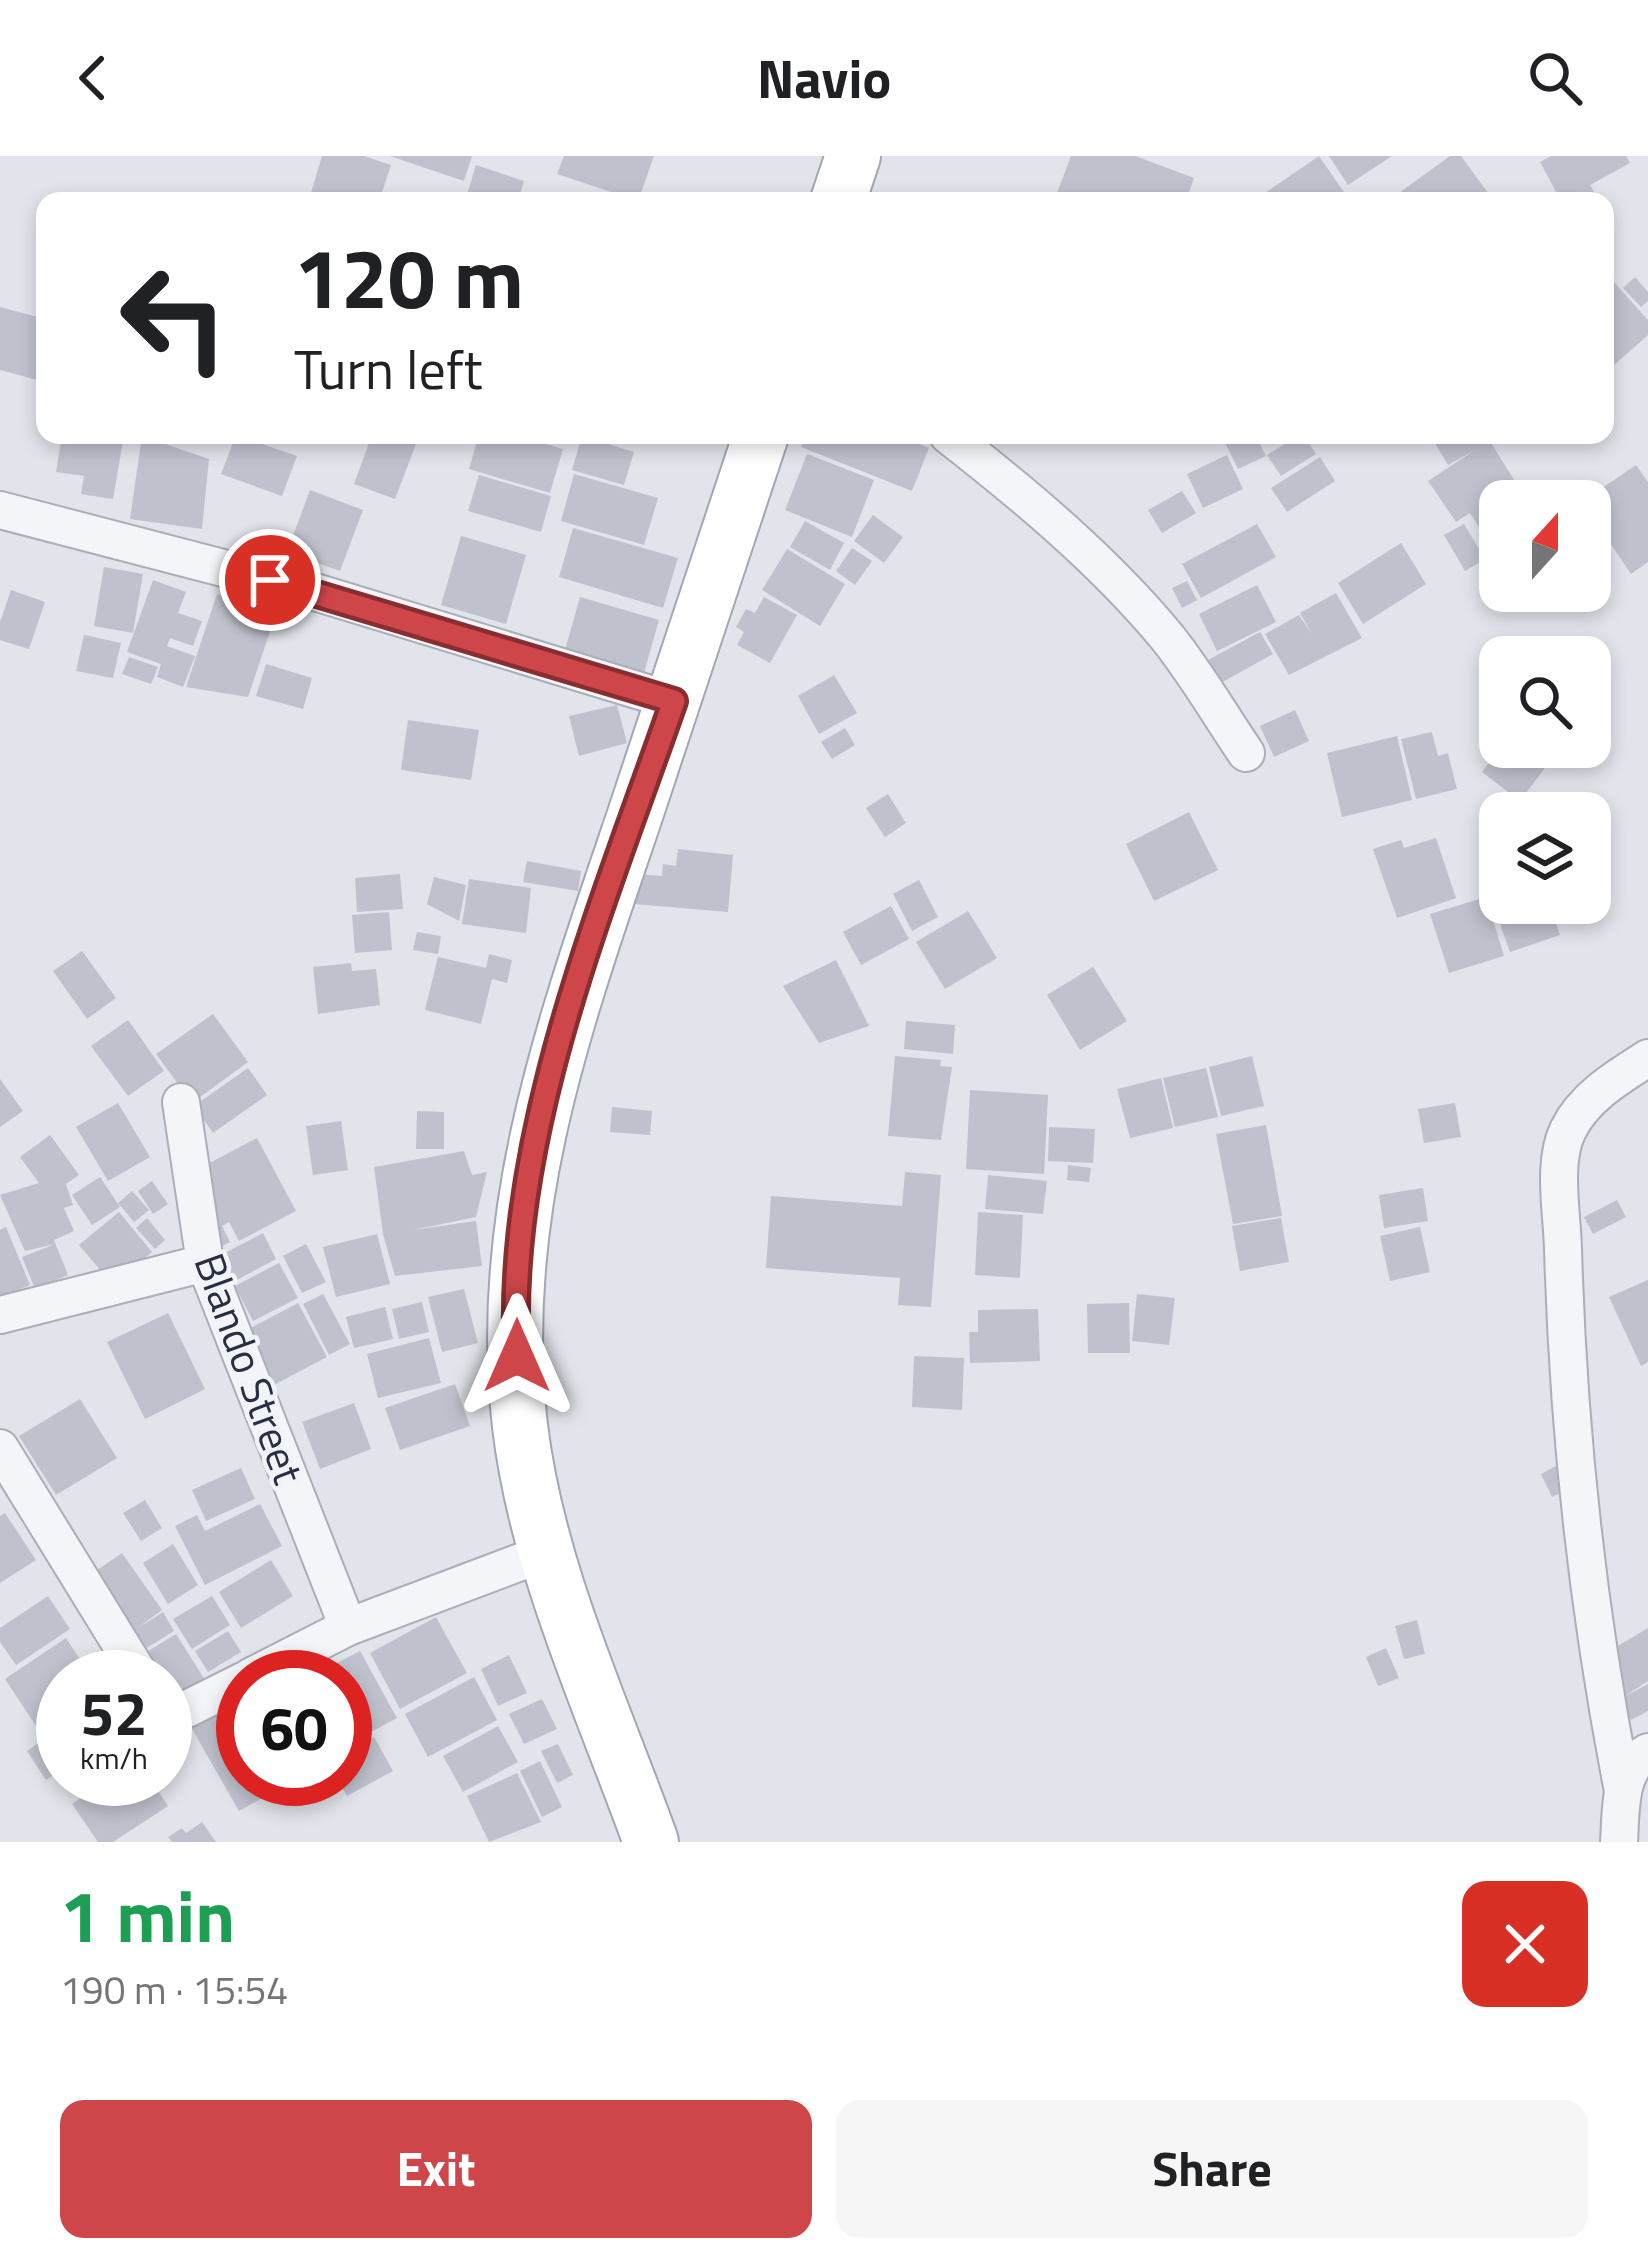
<!DOCTYPE html>
<html lang="en">
<head>
<meta charset="utf-8">
<style>
	body { margin:0; font-family:"Titillium Web",sans-serif; background:#f6f6f6; color:#202124; height:100vh; display:flex; flex-direction:column; font-size:45px; white-space:nowrap }
	* { box-sizing:border-box; margin:0 }
	p { font-size:39px; color:#757577 }
	.icon { flex:none; width:66px; height:66px; fill:none; stroke:currentColor; stroke-width:2; stroke-linecap:round; stroke-linejoin:round }
	.map { position:relative; height:1686px; overflow:hidden }
	.panel { display:flex; flex-direction:column; background:#fff; flex:1 }
	.panel>* { flex:none }
	.top-card { position:absolute; left:36px; top:36px; width:1578px; height:252px; border-radius:24px; box-shadow:0 6px 18px #0003; background:#fff; color:#202124; overflow:hidden }
	.needle { width:78px; rotate:21deg }
	.fabs { position:absolute; left:1479px; top:324px; display:grid; gap:24px }
	.fabs a { display:grid; place-items:center; width:132px; height:132px; border-radius:24px; background:#fff; box-shadow:0 6px 18px #0003; font-size:60px }
	.speed { position:absolute; left:36px; top:1494px; display:flex; gap:24px; font-size:60px; font-weight:700; text-align:center }
	.speed>* { display:grid; place-content:center; width:156px; height:156px; border-radius:50%; background:#fff; box-shadow:0 6px 18px #0003; line-height:1 }
	.speed small { font-size:30px; font-weight:400 }
	.speed .limit { border:18px solid #d22; background:#fff; color:#111 }
	.pin { position:absolute; display:grid; place-items:center; width:102px; height:102px; color:#fff; margin:-51px; border:6px solid #fff; border-radius:50%; box-shadow:0 3px 12px #0007 }
	.me { position:absolute; width:132px; margin:-66px; rotate:0deg; stroke-linejoin:round; filter:drop-shadow(0 0 9px #0008) }
	.turn { display:flex; align-items:center; gap:42px; height:252px; padding:0 60px; font-size:54px }
	.turn .icon { width:156px; height:156px; stroke-width:2.5 }
	.turn b { display:block; font-size:84px; line-height:102px }
	.round { display:grid; place-items:center; flex:none; width:126px; height:126px; border-radius:24px; background:#f6f6f6 }
	.summary { display:flex; align-items:center; justify-content:space-between; height:204px; padding:0 60px }
	h1 { font-size:72px; font-weight:700; line-height:90px; color:#1e9e55 }
	.primary-button { display:flex; gap:24px; margin-top:auto; padding:24px 60px }
	.primary-button a { flex:1; height:138px; border-radius:24px; background:#cf464a; color:#fff; font-size:48px; font-weight:700; line-height:138px; text-align:center }
	.primary-button a+a { background:#f6f6f6; color:#202124 }
	header { display:flex; justify-content:space-between; align-items:center; height:156px; padding:0 60px; background:#fff; font-size:54px; font-weight:700 }
	.map>svg:first-child { display:block }
	.building { fill:#bfc2cd }
	.lines { fill:none; stroke-linecap:round; stroke-linejoin:round }
	.street-casing { stroke:#aaaeb8; stroke-width:40 }
	.primary-casing { stroke:#a1a7b6; stroke-width:58 }
	.street { stroke:#f4f5f8; stroke-width:36 }
	.primary { stroke:#fff; stroke-width:54 }
	.route-casing { stroke:#872e30; stroke-width:30 }
	.route { stroke:#cf464a; stroke-width:21 }
	.labels { text-anchor:middle; dominant-baseline:central; stroke-width:9; stroke-linejoin:round; paint-order:stroke }
	.street-label { font-size:42px; fill:#292f42; stroke:#f1f3f7 }
</style>
</head>
<body>
<header><svg class="icon" aria-label="back" viewBox="0 0 24 24"><path d="M15 5l-7 7 7 7"/></svg>Navio<svg class="icon" aria-label="search" viewBox="0 0 24 24"><circle cx="10" cy="10" r="6"/><path d="M15 15l6 6"/></svg></header>
<div class="map">
<svg width="1648" height="1686" viewBox="0 0 1648 1686">
	<rect width="100%" height="100%" fill="#e1e4ea"/>
	<g class="building">
		<path d="M322,0h42l27,9 -12,36h-54l-15,-5z"/>
		<path d="M390,0h82l-8,25z"/>
		<path d="M564,0h90l-16,45 -81,-27z"/>
		<path d="M1071,0h64l59,22 -8,23h-132z"/>
		<path d="M1319,0l31,45h-84l-4,-6z"/>
		<path d="M1329,0h63l-44,29z"/>
		<path d="M1450,0h11l33,45h-106z"/>
		<path d="M1551,0h75l4,7 -40,22 8,14 -25,2 -3,-6 -9,6 -21,-39z"/>
		<path d="M476,9l48,16 -6,20h-53z"/>
		<path d="M1605,116l43,48v15l-43,38z"/>
		<path d="M1635,121l13,15v9l-7,6 -18,-19z"/>
		<path d="M0,151l45,12v63l-45,-12z"/>
		<path d="M62,279h62l-11,64 -32,-5 3,-18 -28,-4z"/>
		<path d="M236,279l61,21 -15,40 -61,-22z"/>
		<path d="M372,279h21l23,9 -21,55 -41,-15z"/>
		<path d="M479,279h35l49,14 -13,44 -81,-24z"/>
		<path d="M806,279h91l32,13 -17,43 -111,-44z"/>
		<path d="M1242,279h13l11,21 -28,13 -13,-26z"/>
		<path d="M1299,279h5l12,19 -35,22 -14,-21z"/>
		<path d="M1430,279h56l30,48 -12,8 6,10h-10v12l-21,14 -9,-14 -14,9 -28,-41 47,-31 -27,15z"/>
		<path d="M142,280l67,23 -7,70 -72,-10z"/>
		<path d="M582,280l52,16 -10,33 -52,-15z"/>
		<path d="M807,298l67,26 -22,57 -67,-27z"/>
		<path d="M1227,299l16,34 -40,19 -16,-34z"/>
		<path d="M1320,301l15,24 -48,31 -16,-24z"/>
		<path d="M1636,309l12,17v80l-17,12 -41,-61v-12h-7z"/>
		<path d="M574,318l84,24 -14,47 -83,-24z"/>
		<path d="M479,319l72,21 -10,36 -73,-21z"/>
		<path d="M310,334l53,20 -23,61 -53,-19z"/>
		<path d="M1182,335l14,22 -34,20 -14,-23z"/>
		<path d="M873,359l30,22 -19,26 -30,-22z"/>
		<path d="M805,365l39,22 -14,27 -40,-23z"/>
		<path d="M1500,365v31l-7,5 -15,-22z"/>
		<path d="M1257,368l19,33 -75,41 -19,-34z"/>
		<path d="M1464,368l21,35 -20,12 -21,-36z"/>
		<path d="M573,372l105,30 -15,50 -104,-31z"/>
		<path d="M461,380l65,19 -20,69 -65,-19z"/>
		<path d="M1401,387l25,41 -63,40 -25,-41z"/>
		<path d="M852,392l20,13 -17,24 -19,-14z"/>
		<path d="M787,393l58,35 -25,42 -58,-36z"/>
		<path d="M104,411l39,7 -10,59 -39,-7z"/>
		<path d="M153,424l33,12 -8,21 24,8 -9,25 -23,-8 -3,8 28,10 -12,31 -26,-10 4,-13 -34,-12z"/>
		<path d="M1187,425l10,19 -15,8 -10,-20z"/>
		<path d="M1257,429l19,37 -59,29 -18,-37z"/>
		<path d="M11,434l34,12 -16,47 -29,-9v-18z"/>
		<path d="M1336,437l26,45 -73,37 -24,-41 34,-19 13,19 -12,-21z"/>
		<path d="M217,438l59,20 -28,83 -62,-10z"/>
		<path d="M580,441l79,23 -17,60 -79,-23z"/>
		<path d="M764,441l33,18 -27,48 -33,-18 7,-13 -8,-5 10,-18 9,4z"/>
		<path d="M1260,476l13,22 -54,30 -13,-23z"/>
		<path d="M84,479l37,8 -8,35 -37,-7z"/>
		<path d="M129,501l29,10 -7,17 -29,-10z"/>
		<path d="M266,508l46,14 -9,31 -47,-13z"/>
		<path d="M834,519l23,38 -38,21 -21,-38z"/>
		<path d="M617,549l10,38 -48,13 -10,-40z"/>
		<path d="M1295,554l14,31 -35,16 -14,-31z"/>
		<path d="M408,564l71,10 -8,50 -70,-10z"/>
		<path d="M845,572l10,17 -23,14 -11,-17z"/>
		<path d="M1432,576l6,24 10,-3 9,36 -41,10 -15,-60z"/>
		<path d="M1397,580l15,64 -70,17 -15,-64z"/>
		<path d="M1501,591h22l24,18 -27,36 -38,-29z"/>
		<path d="M888,638l18,29 -21,14 -19,-29z"/>
		<path d="M1189,656l29,58 -64,31 -28,-57z"/>
		<path d="M1436,682l20,60 -59,20 -24,-69 28,-9 3,8z"/>
		<path d="M678,693l55,6 -5,57 -94,-8 3,-30 25,2 1,-12 13,2z"/>
		<path d="M527,705l54,10 -3,20 -55,-9z"/>
		<path d="M400,718l3,35 -46,3 -2,-34z"/>
		<path d="M434,721l32,8 -7,36 -32,-17z"/>
		<path d="M469,723l62,9 -5,45 -64,-9z"/>
		<path d="M919,724l19,37 -26,14 -19,-37z"/>
		<path d="M1500,739v8h49l11,32 -50,17 -19,-54z"/>
		<path d="M1486,741l18,59 -55,17 -19,-59z"/>
		<path d="M891,750l18,33 -48,26 -18,-33z"/>
		<path d="M968,755l29,47 -52,31 -29,-47z"/>
		<path d="M389,756l3,38 -37,3 -3,-38z"/>
		<path d="M417,776l24,4 -3,18 -25,-4z"/>
		<path d="M82,795l34,47 -29,21 -34,-48z"/>
		<path d="M489,798l23,6 -5,23 -15,-4 -11,45 -56,-14 13,-53 48,11z"/>
		<path d="M836,804l33,66 -50,17 -36,-57z"/>
		<path d="M351,807l1,8 24,-2 4,36 -62,9 -5,-47z"/>
		<path d="M1093,811l34,54 -47,29 -33,-55z"/>
		<path d="M213,858l35,48 -56,41 -36,-49z"/>
		<path d="M128,864l36,51 -36,25 -37,-50z"/>
		<path d="M906,865l49,4 -2,29 -49,-5z"/>
		<path d="M895,900l46,4 -1,6 12,1 -11,73 -53,-4z"/>
		<path d="M1252,900l12,50 -43,10 -12,-49z"/>
		<path d="M248,912l19,27 -54,38 -19,-27z"/>
		<path d="M1206,912l12,49 -43,10 -12,-49z"/>
		<path d="M1161,922l12,50 -43,10 -13,-49z"/>
		<path d="M0,923l23,32 -23,16z"/>
		<path d="M970,934l78,5 -4,79 -78,-5z"/>
		<path d="M118,947l32,54 -42,24 -32,-54z"/>
		<path d="M1455,947l6,34 -37,6 -6,-34z"/>
		<path d="M612,951l40,4 -2,24 -40,-3z"/>
		<path d="M417,955l27,1v37h-28z"/>
		<path d="M341,965l7,49 -35,5 -7,-49z"/>
		<path d="M1266,969l16,91 -49,8 -17,-90z"/>
		<path d="M1049,971l46,2 -2,34 -45,-2z"/>
		<path d="M50,979l29,40 -13,9 7,21 -9,3 10,23 -20,9 14,35 -33,14 -13,-32 33,-13 -30,7 -25,-56 39,-12 -19,-26z"/>
		<path d="M257,982l39,73 -57,30 -10,-19 -7,4 8,16 -17,9 -13,-83z"/>
		<path d="M464,995l8,24 15,-3 -11,45 -63,13 63,-9 6,45 -87,10 -12,-42 -9,-67z"/>
		<path d="M1068,1009l23,3 -2,14 -22,-2z"/>
		<path d="M905,1016l36,3 -10,132 -33,-2 2,-27 -134,-10 5,-72 131,10z"/>
		<path d="M988,1019l59,6 -4,33 -58,-5z"/>
		<path d="M100,1021l20,30 -28,18 -20,-30z"/>
		<path d="M152,1025l16,23 -15,10 -15,-23z"/>
		<path d="M1423,1032l5,33 -44,7 -5,-33z"/>
		<path d="M132,1035l17,19 -15,12 -16,-19z"/>
		<path d="M1617,1044l9,17 -33,17 -9,-17z"/>
		<path d="M119,1056l33,40 -39,33 -34,-40z"/>
		<path d="M978,1056l45,3 -3,63 -45,-3z"/>
		<path d="M147,1062l18,22 -10,9 -19,-21z"/>
		<path d="M1281,1062l8,44 -49,9 -8,-45z"/>
		<path d="M6,1071l24,58 -30,12v-67z"/>
		<path d="M1420,1071l10,45 -40,9 -10,-45z"/>
		<path d="M263,1077l13,26 -41,22 -14,-26z"/>
		<path d="M377,1078l13,50 -54,13 -13,-50z"/>
		<path d="M306,1088l20,38 -24,11 -19,-37z"/>
		<path d="M279,1107l19,35 -45,23 -18,-35z"/>
		<path d="M1648,1124v82l-7,4 -32,-69z"/>
		<path d="M464,1133l14,54 -36,9 -14,-55z"/>
		<path d="M323,1138l27,50 -21,11 -26,-51z"/>
		<path d="M1137,1138l38,4 -6,47 -37,-4z"/>
		<path d="M422,1146l7,30 -30,7 -7,-30z"/>
		<path d="M298,1147l29,54 -55,29 -29,-54z"/>
		<path d="M1129,1147l1,50h-42l-1,-49z"/>
		<path d="M385,1151l8,32 -39,9 -8,-31z"/>
		<path d="M1038,1153l2,52 -70,2 -1,-31h9v-22z"/>
		<path d="M168,1157l37,76 -60,30 -38,-77z"/>
		<path d="M429,1182l12,45 -63,15 -11,-44z"/>
		<path d="M914,1200l50,2 -2,52 -50,-3z"/>
		<path d="M455,1228l15,42 -70,24 -15,-42z"/>
		<path d="M80,1243l37,59 -61,37 -37,-59z"/>
		<path d="M354,1247l17,46 -51,20 -18,-47z"/>
		<path d="M1563,1306l13,23 -24,12 -11,-23z"/>
		<path d="M241,1312l14,31 -49,22 -14,-31z"/>
		<path d="M145,1344l17,28 -21,13 -18,-28z"/>
		<path d="M260,1348l22,42 -77,39 -30,-59 22,-11 8,16z"/>
		<path d="M5,1357l31,47 -36,23v-67z"/>
		<path d="M173,1388l25,41 -30,19 -25,-41z"/>
		<path d="M122,1397l40,57 -26,19 27,-17 11,19 -37,23 -53,-75z"/>
		<path d="M271,1404l22,36 -52,32 -22,-36z"/>
		<path d="M48,1440l22,33 -54,36 -16,-23v-14z"/>
		<path d="M212,1440l18,29 -38,24 -19,-30z"/>
		<path d="M436,1461l31,56 -67,36 -30,-56z"/>
		<path d="M1417,1464l8,34 -21,5 -9,-33z"/>
		<path d="M1648,1472v53l-23,15 -24,-40z"/>
		<path d="M228,1475l13,21 -33,20 -13,-21z"/>
		<path d="M176,1478l29,46 -37,22 -3,-25h-12l-13,-21z"/>
		<path d="M66,1482l21,32 10,-6 9,13h-43v35l-25,17 -33,-50z"/>
		<path d="M1386,1492l13,30 -21,8 -12,-29z"/>
		<path d="M360,1495l37,67 -52,28v-69h-35z"/>
		<path d="M509,1499l18,38 -29,13 -17,-37z"/>
		<path d="M474,1521l23,43 -69,37 -23,-43z"/>
		<path d="M1648,1528v27l-17,9 -11,-21z"/>
		<path d="M542,1543l15,30 -33,15 -15,-30z"/>
		<path d="M219,1555l11,19 13,-7v56h41l3,5 -48,27 -48,-84z"/>
		<path d="M63,1567v40l-18,-27z"/>
		<path d="M498,1570l20,36 -55,30 -20,-36z"/>
		<path d="M374,1581l19,34 -46,25 -10,-17h8v-27z"/>
		<path d="M44,1583l19,29 -17,12 -19,-29z"/>
		<path d="M558,1588l15,31 -16,8 -16,-32z"/>
		<path d="M540,1605l22,46 -20,10 -22,-46z"/>
		<path d="M517,1617l24,49 -52,20 -22,-46z"/>
		<path d="M109,1623h27l4,7 10,-7 18,27 -55,36h-15l-26,-38z"/>
		<path d="M202,1666l14,20h-44l-4,-5 14,-9 4,5z"/>
	</g>
	<g class="lines">
		<defs>
			<g id="street">
				<path d="M948,279c78,61 156,126 219,202 29,36 53,78 79,116"/>
				<path d="M0,354l315,82 358,109"/>
				<path d="M181,946l24,161 143,364"/>
				<path d="M0,1159l205,-52"/>
				<path d="M0,1292l141,229"/>
				<path d="M250,1521l98,-50 199,-75"/>
				<path d="M165,1554l22,-1 56,-28"/>
				<path d="M1623,1635c-35,-178 -55,-361 -60,-543 -1,-35 -11,-86 5,-118 16,-33 50,-53 80,-72"/>
				<path d="M1619,1686c2,-30 -1,-73 29,-90"/>
			</g>
			<g id="primary">
				<path d="M838,45l15,-45"/>
				<path d="M651,1686c-48,-134 -114,-273 -131,-416 -25,-216 47,-410 115,-611 42,-126 84,-253 126,-380"/>
			</g>
		</defs>
		<use href="#street" class="street-casing"/>
		<use href="#primary" class="primary-casing"/>
		<use href="#street" class="street"/>
		<use href="#primary" class="primary"/>
	</g>
	<g class="lines">
		<defs>
			<path id="route" d="M270,424l404,121c-71,204 -170,437 -157,655"/>
		</defs>
		<use href="#route" class="route-casing"/>
		<use href="#route" class="route"/>
	</g>
	<g class="labels">
		<g class="street-label">
			<text transform="translate(250 1212) rotate(70)">Blando Street</text>
		</g>
	</g>
</svg>
<div class="fabs">
<a><svg class="needle" viewBox="-14 -14 28 28"><path d="M0-13l5 13h-10z" fill="#e53935"/><path d="M0 13l5-13h-10z" fill="#757577"/></svg></a>
<a><svg class="icon" aria-label="search" viewBox="0 0 24 24"><circle cx="10" cy="10" r="6"/><path d="M15 15l6 6"/></svg></a>
<a><svg class="icon" aria-label="layers" viewBox="0 0 24 24"><path d="M12 4l9 5-9 5-9-5zM3 14l9 5 9-5"/></svg></a>
</div>
<div class="speed"><div>52<small>km/h</small></div><div class="limit">60</div></div>
<div class="pin" style="left:270px;top:424px;background:#d93025"><svg class="icon" aria-label="arrive" viewBox="0 0 24 24"><path d="M6 21V4h12l-3 4 3 4H6"/></svg></div>
<svg class="me" style="left:517px;top:1200px" viewBox="-20 -20 40 40"><path d="M0-17L14 15 0 8-14 15z" fill="#cf464a" stroke="#fff" stroke-width="4"/></svg>
<div class="top-card">
<div class="turn"><svg class="icon" aria-label="left" viewBox="0 0 24 24"><path d="M17 20v-9H6M10 6l-5 5 5 5"/></svg><div><b>120 m</b>Turn left</div></div>
</div>
</div>
<section class="panel">
<div class="summary"><div><h1>1 min</h1><p>190 m · 15:54</p></div><a class="round" style="background:#d93025;color:#fff"><svg class="icon" aria-label="close" viewBox="0 0 24 24"><path d="M6 6l12 12M18 6L6 18"/></svg></a></div>
<div class="primary-button"><a>Exit</a><a>Share</a></div>
</section>
</body>
</html>
